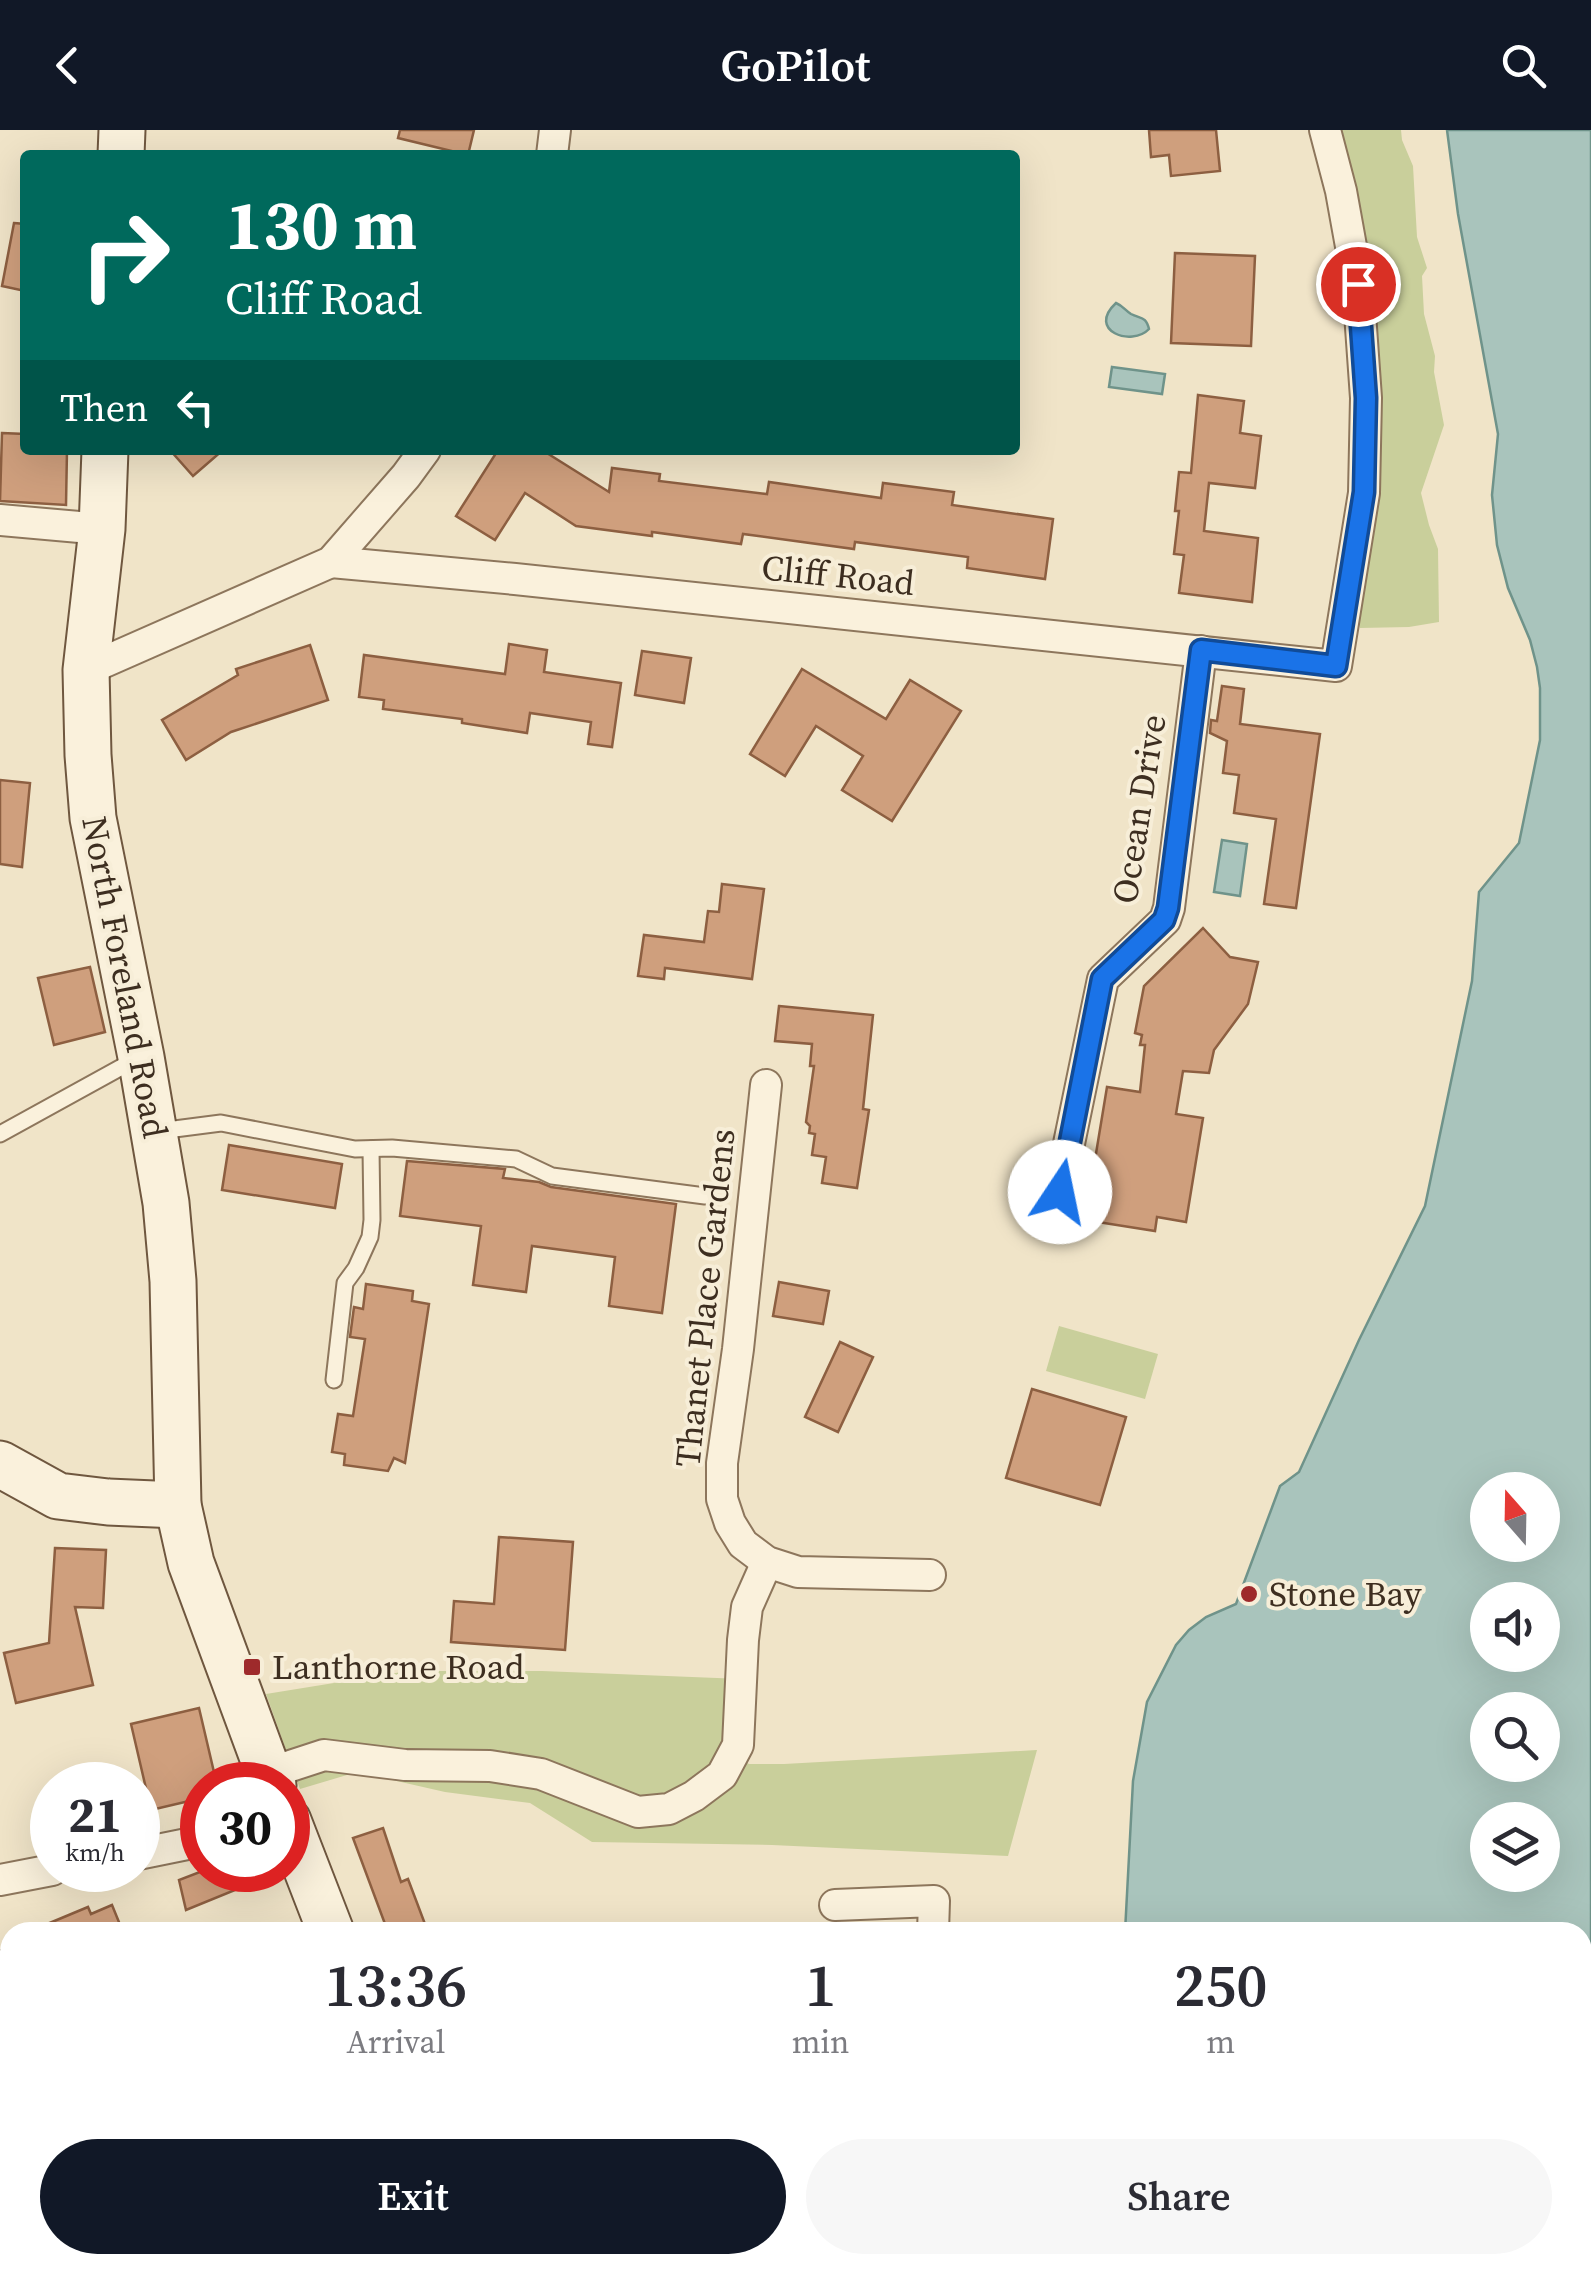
<!DOCTYPE html>
<html lang="en">
<head>
<meta charset="utf-8">
<style>
	body { margin:0; font-family:"Source Serif 4",serif; background:#f7f7f7; color:#2b2b33; height:100vh; display:flex; flex-direction:column; font-size:38px; white-space:nowrap }
	* { box-sizing:border-box; margin:0 }
	p { font-size:32px; color:#7c7c81 }
	.icon { flex:none; width:55px; height:55px; fill:none; stroke:currentColor; stroke-width:2; stroke-linecap:round; stroke-linejoin:round }
	.map { position:relative; flex:1; overflow:hidden }
	.panel { position:absolute; left:0px; top:1792px; width:1592px; height:352px; display:flex; flex-direction:column; background:#fff; border-radius:30px 30px 0 0; box-shadow:0 10px 40px #0002 }
	.panel>* { flex:none }
	.top-card { position:absolute; left:20px; top:20px; width:1000px; height:305px; border-radius:10px; box-shadow:0 10px 40px #0002; background:#00695c; color:#fff; overflow:hidden }
	.needle { width:65px; rotate:340deg }
	.tools { position:absolute; left:1470px; top:1342px; display:grid; gap:20px }
	.tools a { display:grid; place-items:center; width:90px; height:90px; border-radius:50%; background:#fff; box-shadow:0 10px 40px #0002; font-size:50px }
	.speed { position:absolute; left:30px; top:1632px; display:flex; gap:20px; font-size:50px; font-weight:700; text-align:center }
	.speed>* { display:grid; place-content:center; width:130px; height:130px; border-radius:50%; background:#fff; box-shadow:0 10px 40px #0002; line-height:1 }
	.speed small { font-size:25px; font-weight:400 }
	.speed .limit { border:15px solid #d22; background:#fff; color:#111 }
	.pin { position:absolute; display:grid; place-items:center; width:85px; height:85px; color:#fff; margin:-42px; border:5px solid #fff; border-radius:50%; box-shadow:0 2px 10px #0007 }
	.me { position:absolute; width:110px; margin:-55px; rotate:11deg; stroke-linejoin:round; filter:drop-shadow(0 0 8px #0008) }
	.turn { display:flex; align-items:center; gap:35px; height:210px; padding:0 40px; font-size:45px }
	.turn .icon { width:130px; height:130px; stroke-width:2.5 }
	.turn b { display:block; font-size:70px; line-height:85px }
	.then { display:flex; align-items:center; height:95px; padding:0 40px; background:#0003; gap:20px; font-size:38px }
	.eta { display:flex; justify-content:space-evenly; align-items:center; height:170px; text-align:center }
	.eta b { font-size:60px; font-weight:600; line-height:70px }
	.primary-button { display:flex; gap:20px; margin-top:auto; padding:20px 40px }
	.primary-button a { flex:1; height:115px; border-radius:60px; background:#111827; color:#fff; font-size:40px; font-weight:600; line-height:115px; text-align:center }
	.primary-button a+a { background:#f7f7f7; color:#2b2b33 }
	header { display:flex; justify-content:space-between; align-items:center; height:130px; padding:0 40px; background:#111827; color:#fff; font-size:45px; font-weight:600 }
	.map>svg:first-child { display:block }
	.green { fill:#c9cf9b }
	.sand { fill:#ecd9a5 }
	.water { fill:#a9c4bc; stroke:#6f938a; stroke-width:2.5; fill-rule:evenodd }
	.building { fill:#cf9f7d; stroke:#8d5f41; stroke-width:2.5 }
	.lines { fill:none; stroke-linecap:round; stroke-linejoin:round }
	.lane-casing { stroke:#8d765c; stroke-width:19 }
	.street-casing { stroke:#8d765c; stroke-width:34 }
	.secondary-casing { stroke:#6f573f; stroke-width:49 }
	.lane { stroke:#faf1dc; stroke-width:15 }
	.street { stroke:#faf1dc; stroke-width:30 }
	.secondary { stroke:#faf1dc; stroke-width:45 }
	.route-casing { stroke:#114b97; stroke-width:25 }
	.route { stroke:#1a73e8; stroke-width:18 }
	.poi-dot { fill:#9e2a2b; stroke:#f7eed8; stroke-width:4 }
	.labels { text-anchor:middle; dominant-baseline:central; stroke-width:8; stroke-linejoin:round; paint-order:stroke }
	.street-label { font-size:35px; fill:#3d2e20; stroke:#f7eed8 }
	.poi-label { font-size:35px; fill:#3d2e20; stroke:#f7eed8; text-anchor:start }
</style>
</head>
<body>
<header><svg class="icon" aria-label="back" viewBox="0 0 24 24"><path d="M15 5l-7 7 7 7"/></svg>GoPilot<svg class="icon" aria-label="search" viewBox="0 0 24 24"><circle cx="10" cy="10" r="6"/><path d="M15 15l6 6"/></svg></header>
<div class="map">
<svg width="1591" height="2144" viewBox="0 0 1591 2144">
	<rect width="100%" height="100%" fill="#f0e4c8"/>
	<g class="green">
		<path d="M1337,0h64l1,10 11,26 4,71 10,31 -5,8 2,38 11,42 -1,16 10,53 -23,68 8,32 9,24 1,73 -30,5 -49,1 -4,-22 8,-29z"/>
		<path d="M1059,1196l99,28 -13,45 -99,-28z"/>
		<path d="M408,1541h134l200,8 -15,72 22,13h35l253,-14 -29,106 -236,-11 -180,-3 -62,-39 -85,-11 -88,-20 -57,17 -34,-95z"/>
	</g>
	<path class="sand" d="M1087,2135h266l1,9h-266z"/>
	<g class="water">
		<path d="M1447,0h144v2144h-417l-2,-9h410v-333h-457l8,-151 14,-79 29,-57 13,-15 17,-13 30,-13 44,-118 19,-14 60,-132 66,-134 47,-225 7,-89 40,-49 21,-103v-52l-3,-21 -7,-27 -22,-52 -11,-43 -5,-50 6,-61 -40,-220zM1542,1360v55h-54v-55zM1542,1470v55h-54v-55zM1542,1580v55h-54v-55zM1488,1690h54v55h-54z"/>
		<path d="M1116,173c7,3 9,7 15,11 10,5 15,2 18,15 -17,18 -63,2 -33,-26z"/>
		<path d="M1112,237l53,7 -3,20 -53,-7z"/>
		<path d="M1222,710l25,4 -7,52 -26,-4z"/>
	</g>
	<g class="building">
		<path d="M400,0h74l-6,25 -70,-17z"/>
		<path d="M1149,0h67l4,41 -49,5 -2,-21 -18,2z"/>
		<path d="M14,93l11,1v67l-23,-5z"/>
		<path d="M1175,123l80,3 -4,90 -80,-3z"/>
		<path d="M1198,265l46,6 -4,32 21,3 -6,52 -46,-5 -5,48 54,7 -6,64 -73,-9 5,-38 -10,-1 5,-43h-4l4,-39 12,1z"/>
		<path d="M2,303l23,1v16h42l-1,55 -66,-4z"/>
		<path d="M170,320h53l-30,26z"/>
		<path d="M498,320h44l67,42 3,-24 48,6 -1,7 108,13 2,-12 112,16 2,-15 71,9 -2,13 101,14 -8,60 -78,-11 1,-11 -113,-15 -1,7 -111,-15 -2,10 -89,-12v4l-76,-10 -51,-33 -30,47 -39,-24z"/>
		<path d="M509,514l38,6 -3,22 77,11 -9,64 -24,-3 3,-22 -61,-9 -3,20 -65,-10v-4l-79,-10 1,-9 -25,-3 5,-42 141,19z"/>
		<path d="M310,515l18,55 -97,32 -45,28 -24,-40 76,-45 -2,-6z"/>
		<path d="M642,521l49,7 -7,45 -49,-8z"/>
		<path d="M802,539l84,50 24,-39 51,31 -69,110 -50,-31 21,-34 -47,-30 -31,50 -35,-22z"/>
		<path d="M1222,556l22,3 -4,35 80,10 -24,174 -32,-4 12,-85 -42,-6 5,-38 -16,-2 4,-32 -17,-8 1,-13 6,1z"/>
		<path d="M0,650l30,3 -8,84 -22,-3z"/>
		<path d="M722,754l42,5 -12,90 -87,-11 -1,11 -26,-3 6,-41 60,7 4,-31 11,1z"/>
		<path d="M1203,798l27,29 28,5 -10,42 -34,46 -5,23 -26,-2 -7,43 27,4 -17,104 -29,-5 -2,14 -70,-11 22,-133 33,5 5,-47h-5l2,-10 -7,-2 9,-47z"/>
		<path d="M90,837l15,65 -51,13 -16,-67z"/>
		<path d="M779,876l94,9 -10,94 6,1 -12,78 -35,-5 4,-26 -14,-2 3,-21 -6,-1 1,-7 -4,-4 8,-56h-4l2,-22 -37,-3z"/>
		<path d="M229,1015l113,19 -7,44 -113,-18z"/>
		<path d="M407,1031l98,8 -2,9 36,4 12,5 125,17 -14,109 -53,-7 6,-49 -83,-11 -6,46 -53,-7 8,-59 -81,-10z"/>
		<path d="M779,1152l50,9 -6,33 -50,-8z"/>
		<path d="M366,1154l47,7 -1,10 17,3 -24,159 -11,-5 -6,13 -44,-6 1,-11 -13,-2 6,-38 15,2 12,-77 -15,-2 4,-30 9,2z"/>
		<path d="M840,1212l33,15 -35,75 -33,-15z"/>
		<path d="M1032,1259l94,28 -26,88 -94,-27z"/>
		<path d="M499,1407l74,5 -8,108 -114,-8 3,-41 40,3z"/>
		<path d="M55,1418l51,2 -3,58 -28,-1 18,78 -77,18 -12,-50 45,-10z"/>
		<path d="M199,1578l18,77h-15v13l-51,12 -20,-86z"/>
		<path d="M383,1698l18,54 7,-3 20,53h-40l-35,-94z"/>
		<path d="M205,1740h74v2l-93,38 -7,-30z"/>
		<path d="M112,1775l11,27h-95l60,-25 3,7z"/>
	</g>
	<g class="lines">
		<defs>
			<g id="lane">
				<path d="M159,1001l62,-8 134,26 37,-1 124,11 36,17 153,20"/>
				<path d="M0,1004l138,-76"/>
				<path d="M334,1250l11,-97 11,-15 14,-31 2,-17 -1,-71"/>
			</g>
			<g id="street">
				<path d="M552,25l3,-25"/>
				<path d="M0,390l102,9"/>
				<path d="M331,432l184,17 821,87 28,-173 2,-95 -8,-113 -17,-94 -16,-61"/>
				<path d="M86,540l245,-108 75,-86 19,-26"/>
				<path d="M766,955l-28,264 -16,114v36l8,24 13,21 24,18 31,10 132,3"/>
				<path d="M1059,1062l44,-213 62,-59 4,-12 32,-257"/>
				<path d="M269,1643l55,-18 81,10 85,1 51,8 97,38 31,-3 25,-13 28,-21 16,-30 5,-105 4,-33 20,-45"/>
				<path d="M138,1724l64,-13"/>
				<path d="M0,1750l52,-10"/>
				<path d="M835,1775l99,-4 -1,31"/>
				<path d="M0,1836l10,27"/>
				<path d="M108,2135l3,9"/>
				<path d="M973,2135v9"/>
			</g>
			<g id="secondary">
				<path d="M121,25l1,-25"/>
				<path d="M105,320l-3,79 -16,141 2,85 5,63 48,239 25,146 7,78 5,224 13,58 82,222"/>
				<path d="M0,1334l58,32 50,6 70,3"/>
				<path d="M288,1691l43,111"/>
				<path d="M457,2135l3,9"/>
			</g>
		</defs>
		<use href="#lane" class="lane-casing"/>
		<use href="#street" class="street-casing"/>
		<use href="#secondary" class="secondary-casing"/>
		<use href="#lane" class="lane"/>
		<use href="#street" class="street"/>
		<use href="#secondary" class="secondary"/>
	</g>
	<g class="lines">
		<defs>
			<path id="route" d="M1060,1062l42,-213 62,-59 4,-12 33,-258 135,16 28,-174 2,-94 -8,-114"/>
		</defs>
		<use href="#route" class="route-casing"/>
		<use href="#route" class="route"/>
	</g>
	<g class="poi-dot">
		<circle cx="1249" cy="1464" r="10"/>
		<rect x="242" y="1527" width="20" height="20" rx="5"/>
	</g>
	<g class="labels">
		<g class="street-label">
			<text transform="translate(838 445) rotate(6)">Cliff Road</text>
			<text transform="translate(1139 679) rotate(-81)">Ocean Drive</text>
			<text transform="translate(125 847) rotate(79)">North Foreland Road</text>
			<text transform="translate(705 1168) rotate(-84)">Thanet Place Gardens</text>
		</g>
		<g class="poi-label">
			<text x="1269" y="1464">Stone Bay</text>
			<text x="272" y="1537">Lanthorne Road</text>
		</g>
	</g>
</svg>
<div class="tools">
<a><svg class="needle" viewBox="-14 -14 28 28"><path d="M0-13l5 13h-10z" fill="#e53935"/><path d="M0 13l5-13h-10z" fill="#7c7c81"/></svg></a>
<a><svg class="icon" aria-label="sound" viewBox="0 0 24 24"><path d="M4 9h4l5-4v14l-5-4H4zM17 9q2 3 0 6"/></svg></a>
<a><svg class="icon" aria-label="search" viewBox="0 0 24 24"><circle cx="10" cy="10" r="6"/><path d="M15 15l6 6"/></svg></a>
<a><svg class="icon" aria-label="layers" viewBox="0 0 24 24"><path d="M12 4l9 5-9 5-9-5zM3 14l9 5 9-5"/></svg></a>
</div>
<div class="speed"><div>21<small>km/h</small></div><div class="limit">30</div></div>
<div class="pin" style="left:1358px;top:154px;background:#d93025"><svg class="icon" aria-label="arrive" viewBox="0 0 24 24"><path d="M6 21V4h12l-3 4 3 4H6"/></svg></div>
<svg class="me" style="left:1060px;top:1062px" viewBox="-20 -20 40 40"><circle r="19" fill="#fff"/><path d="M0-13L10 11 0 6-10 11z" fill="#1a73e8"/></svg>
<div class="top-card">
<div class="turn"><svg class="icon" aria-label="right" viewBox="0 0 24 24"><path d="M7 20v-9h11M14 6l5 5-5 5"/></svg><div><b>130 m</b>Cliff Road</div></div>
<div class="then">Then<svg class="icon" aria-label="left" viewBox="0 0 24 24"><path d="M17 20v-9H6M10 6l-5 5 5 5"/></svg></div>
</div>
<section class="panel">
<div class="eta">
<div><b>13:36</b><p>Arrival</p></div>
<div><b>1</b><p>min</p></div>
<div><b>250</b><p>m</p></div>
</div>
<div class="primary-button"><a>Exit</a><a>Share</a></div>
</section>
</div>
</body>
</html>
